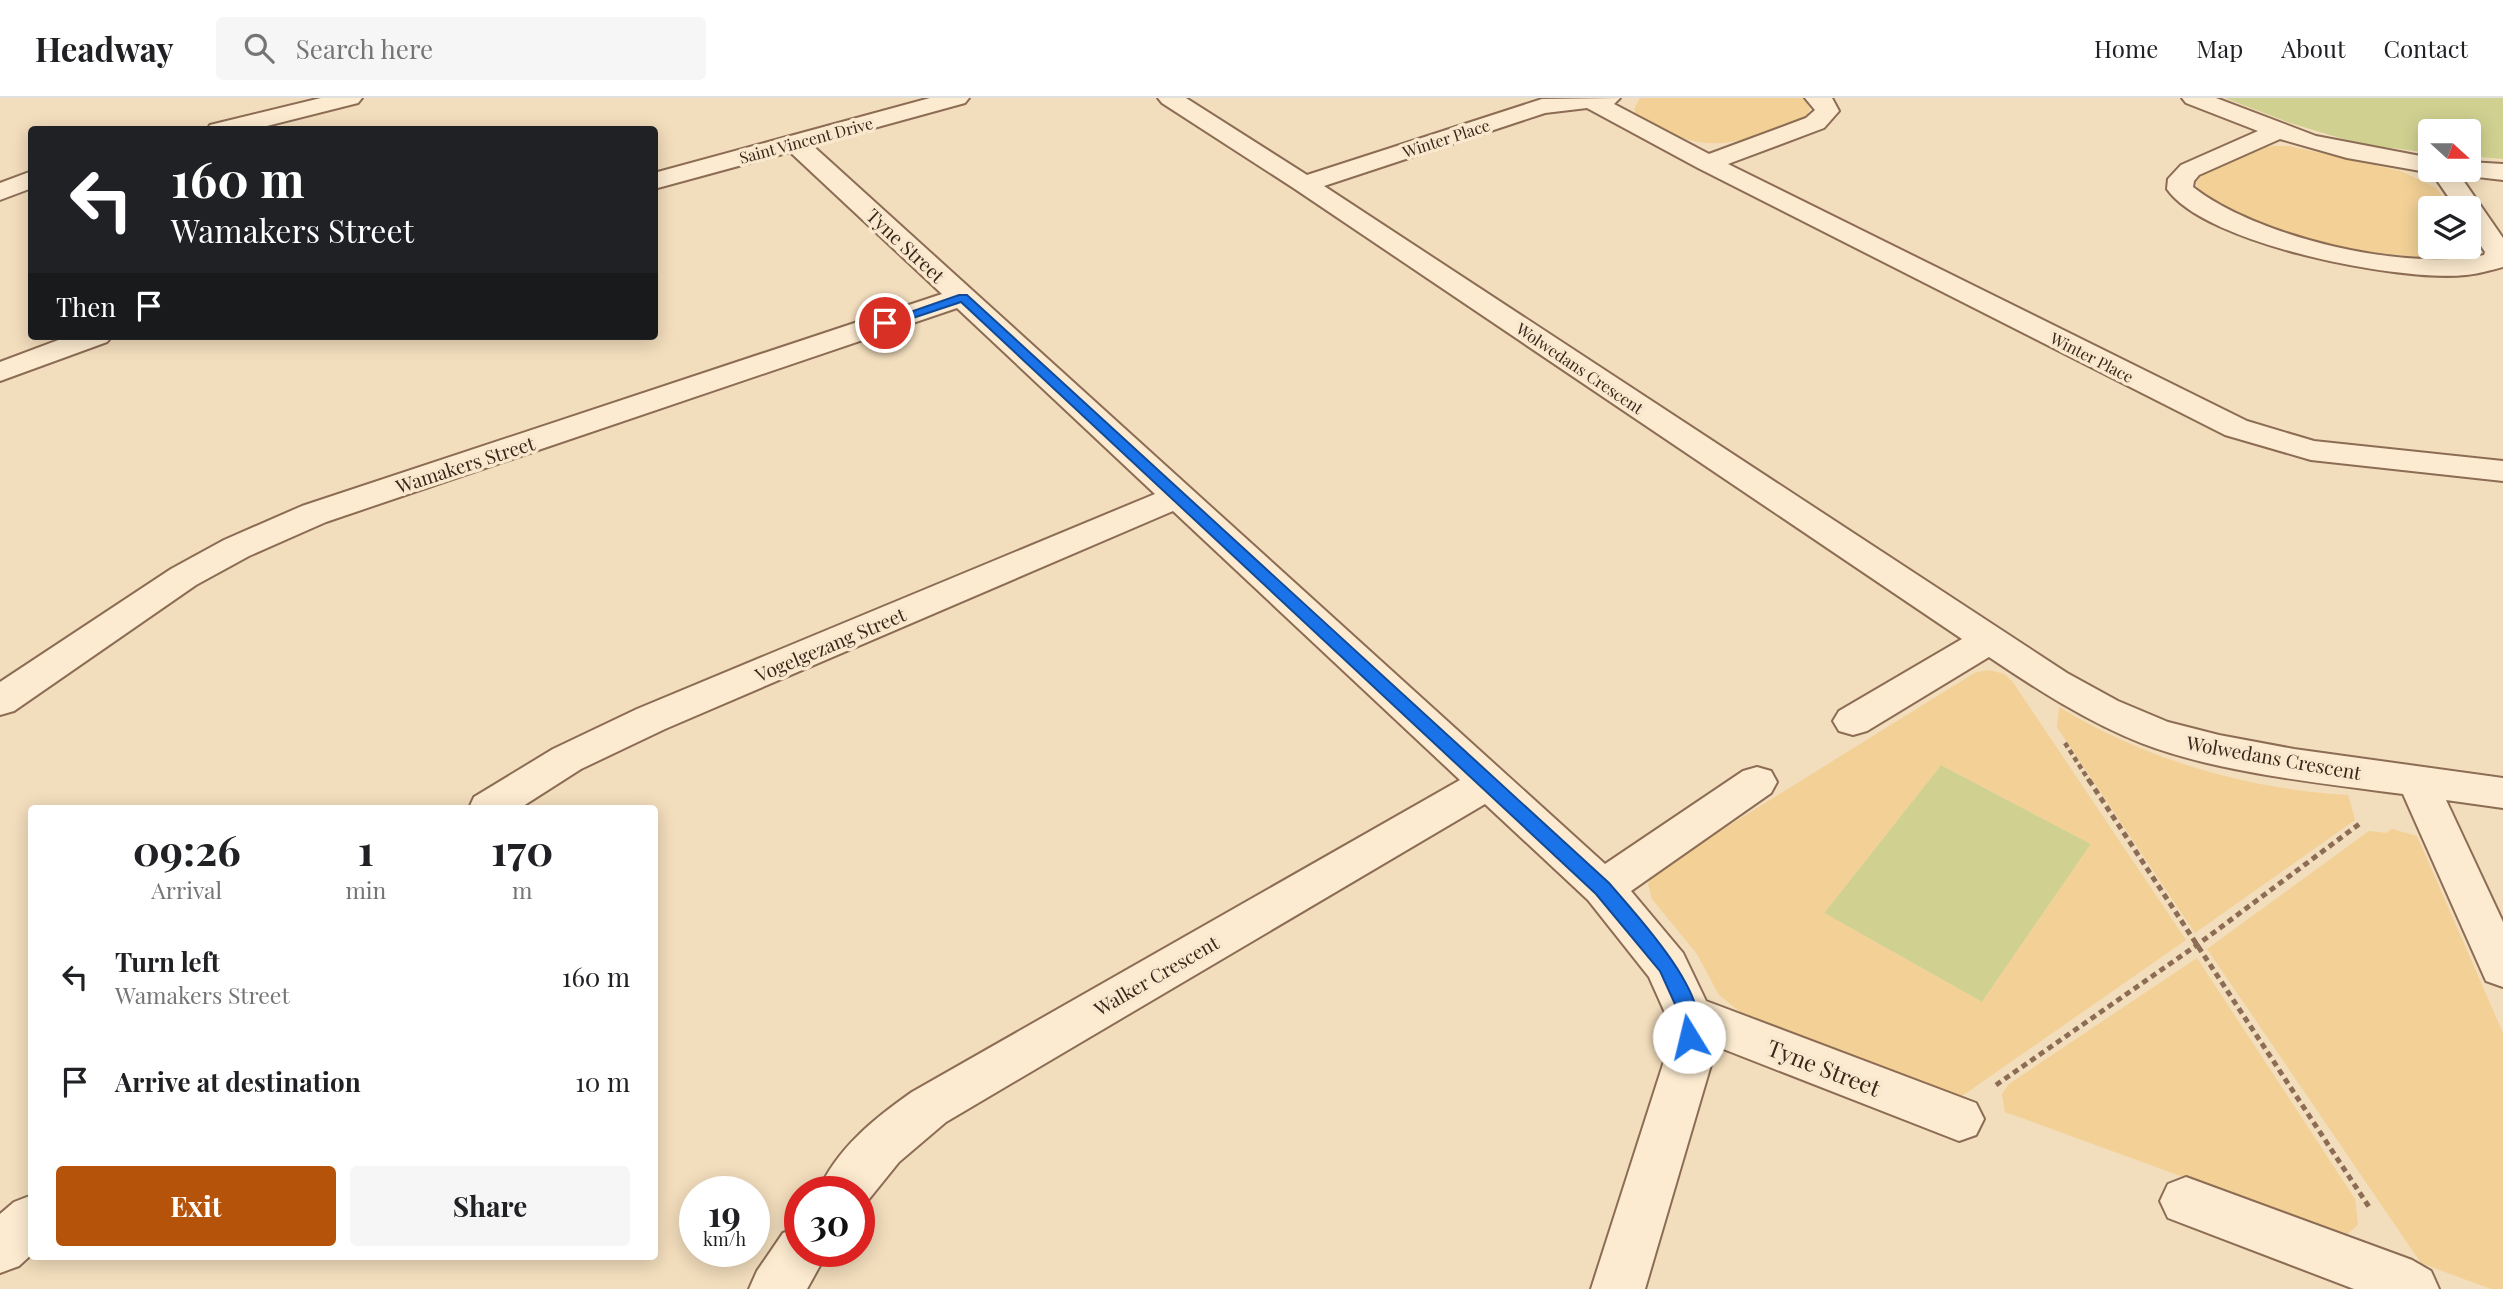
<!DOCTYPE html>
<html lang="en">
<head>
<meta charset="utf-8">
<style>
	body { margin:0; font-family:"Playfair Display",serif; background:#f6f6f6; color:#202124; height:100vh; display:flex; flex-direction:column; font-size:26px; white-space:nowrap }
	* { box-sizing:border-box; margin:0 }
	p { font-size:23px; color:#757577 }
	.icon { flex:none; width:38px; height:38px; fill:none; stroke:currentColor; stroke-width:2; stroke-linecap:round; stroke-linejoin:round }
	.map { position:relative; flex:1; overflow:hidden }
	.drawer { position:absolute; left:28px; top:707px; width:630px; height:455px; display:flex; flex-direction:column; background:#fff; border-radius:7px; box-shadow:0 4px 18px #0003 }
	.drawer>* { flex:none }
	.top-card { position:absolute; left:28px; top:28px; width:630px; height:214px; border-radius:7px; box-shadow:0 4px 18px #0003; background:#202124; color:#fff; overflow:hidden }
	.needle { width:46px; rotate:111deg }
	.fabs { position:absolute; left:2418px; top:21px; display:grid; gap:14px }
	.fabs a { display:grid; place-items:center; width:63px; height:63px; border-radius:7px; background:#fff; box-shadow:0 4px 18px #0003; font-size:35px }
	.speed { position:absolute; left:679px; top:1078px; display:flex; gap:14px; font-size:35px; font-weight:700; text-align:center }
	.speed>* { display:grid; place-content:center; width:91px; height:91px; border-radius:50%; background:#fff; box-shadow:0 4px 18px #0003; line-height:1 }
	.speed small { font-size:18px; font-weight:400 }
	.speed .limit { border:10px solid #d22; background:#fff; color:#111 }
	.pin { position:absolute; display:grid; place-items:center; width:60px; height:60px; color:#fff; margin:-30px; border:4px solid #fff; border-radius:50%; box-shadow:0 2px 7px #0007 }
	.me { position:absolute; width:77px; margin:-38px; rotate:351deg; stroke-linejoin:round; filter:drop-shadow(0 0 5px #0008) }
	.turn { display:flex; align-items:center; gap:24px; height:147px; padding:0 28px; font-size:32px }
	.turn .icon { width:91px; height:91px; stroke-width:2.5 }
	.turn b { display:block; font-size:49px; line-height:60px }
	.then { display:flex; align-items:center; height:66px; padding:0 28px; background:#0003; gap:14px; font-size:26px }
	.eta { display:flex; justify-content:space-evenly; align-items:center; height:119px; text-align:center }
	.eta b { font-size:42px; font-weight:700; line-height:49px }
	.primary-button { display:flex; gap:14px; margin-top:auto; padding:14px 28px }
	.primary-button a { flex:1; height:80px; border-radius:7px; background:#b45309; color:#fff; font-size:28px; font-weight:700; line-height:80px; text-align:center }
	.primary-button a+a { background:#f6f6f6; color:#202124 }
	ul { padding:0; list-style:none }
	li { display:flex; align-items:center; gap:21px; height:105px; padding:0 28px }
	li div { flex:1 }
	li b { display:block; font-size:26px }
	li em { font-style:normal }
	header { display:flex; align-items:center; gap:42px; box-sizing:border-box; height:98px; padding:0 35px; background:#fff; border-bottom:2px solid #e0e0e0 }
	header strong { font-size:33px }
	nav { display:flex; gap:38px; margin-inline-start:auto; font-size:24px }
	.search { width:490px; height:63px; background:#f6f6f6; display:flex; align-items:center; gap:18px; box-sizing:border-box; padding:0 24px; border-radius:7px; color:#757577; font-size:26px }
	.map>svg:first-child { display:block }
	.green { fill:#d0d190 }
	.sand { fill:#f2d096; fill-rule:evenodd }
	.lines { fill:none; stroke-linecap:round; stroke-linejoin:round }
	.street-casing { stroke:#8c6c54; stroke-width:4 }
	.path-far1 { stroke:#8c6c54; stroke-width:4.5; stroke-dasharray:5 3.5; stroke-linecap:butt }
	.path { stroke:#8c6c54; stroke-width:5; stroke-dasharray:6 4.5; stroke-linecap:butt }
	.street { fill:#fcebd0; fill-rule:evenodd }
	.route { fill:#1a73e8; stroke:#114b97; stroke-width:2 }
	.labels { text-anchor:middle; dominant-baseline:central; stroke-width:7; stroke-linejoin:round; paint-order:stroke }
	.far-street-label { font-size:16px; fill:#39261a; stroke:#f9e8cd }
	.street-label { font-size:19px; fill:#39261a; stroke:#f9e8cd }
	.near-street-label { font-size:23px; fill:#39261a; stroke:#f9e8cd }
</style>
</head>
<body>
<header>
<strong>Headway</strong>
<div class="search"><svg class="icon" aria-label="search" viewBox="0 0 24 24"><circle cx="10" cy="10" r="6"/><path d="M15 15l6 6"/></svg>Search here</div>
<nav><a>Home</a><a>Map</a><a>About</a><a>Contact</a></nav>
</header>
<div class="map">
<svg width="2503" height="1191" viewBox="0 0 2503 1191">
	<rect width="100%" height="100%" fill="#f2ddbc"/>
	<g class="green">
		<path d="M2225,0h278v61l-34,-3v-25h-38v22l-71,-9 -70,-21z"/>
		<path d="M1941,667l150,79 -109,158 -158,-89z"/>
	</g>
	<g class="sand">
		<path d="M1640,0h164l7,8 -5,12c-55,20 -90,40 -147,10 -9,-5 -22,-8 -25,-19z"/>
		<path d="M2274,48h15l112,25 35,17 15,20h-20v39h38v-13l9,15 -3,6 -9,4h-28l-106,-11 -36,-11 -88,-36 -8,-8 -4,-10 6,-8 61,-27z"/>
		<path d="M1989,572l15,4 8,7 174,259 -224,156 -214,-78 -29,-23 -22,-41 -45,-55 -4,-15 6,-12 322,-200zM1941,667l150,79 -109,158 -158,-89z"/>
		<path d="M2059,609c87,53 187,82 289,88l7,25 -160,113 -138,-206z"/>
		<path d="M2392,731l25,7 86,197v256h-12l-70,-26 -214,-314 162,-118 17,2z"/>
		<path d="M2197,860l158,241 3,26 -13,11 -340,-124 -3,-18 7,-10z"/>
	</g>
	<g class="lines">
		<defs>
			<g id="street">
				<path d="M321,0h41l-4,5 -107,27h-44l3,-5z"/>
				<path d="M930,0h39l-4,5 -153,42 793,719 138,-93 14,-4 14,4 6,11 -6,11 -140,98 52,62 23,48 270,102 8,16 -8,16 -17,6 -246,-96v13l-68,231h-54l74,-231 1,-43 -17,-38 -61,-77 -103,-96 -539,318 -47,40 -38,47 -2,-17h-41c18,-43 57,-74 94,-100l548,-312 -287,-269 -508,218 -84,40 -61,39h-51l5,-11 79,-48 84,-40 518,-215 -198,-186 -631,214 -77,34 -53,29 -182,126 -14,4v-33l171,-113 53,-29 78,-34 640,-212 -152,-142 -136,37v-16z"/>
				<path d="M1158,0h28l121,77 235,-76 78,-1 -6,6 95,50 97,-36 9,-8 -10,-12h27l7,13 -15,17 -96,36 519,257 67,20 189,20v20l-192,-21 -86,-25 -527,-267 -111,-60 -42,5 -221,73 743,487 51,28 50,21 51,13 75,14 209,29v30l-57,-8 57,122v65l-17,-6 -83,-187c-82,-11 -185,-21 -262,-51 -55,-22 -103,-53 -152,-86l-122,74 -14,4 -14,-4 -6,-10 6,-10 123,-72 -667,-450 -133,-86z"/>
				<path d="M2182,0h34l100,38 115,22v12h25l47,68v29c-12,3 -25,7 -37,8 -65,7 -260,-30 -299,-86l1,-10 13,-14 77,-34 -72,-28zM2280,41l67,19 85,15 24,35h13v20l16,24 -1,3c-79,17 -227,-18 -291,-68l1,-6 5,-6z"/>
				<path d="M2469,64l34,2v16l-43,-5 -4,-5h13z"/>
				<path d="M32,73v17l-32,12v-17z"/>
				<path d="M69,238h43l-5,6 -107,39v-19z"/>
				<path d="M2186,1079l226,83 19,11 8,18h-85l-186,-71 -8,-17 8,-17z"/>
				<path d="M32,1097v59l-13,12 -19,7v-59l14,-12z"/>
				<path d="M800,1129v24h28l-21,38h-58l8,-18 26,-38z"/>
			</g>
		</defs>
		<use href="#street" class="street-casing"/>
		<path class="path-far1" d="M2065,645l25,39"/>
		<g class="path">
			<path d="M2089,682l282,430"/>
			<path d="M1996,987l201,-140 165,-123"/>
		</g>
		<use href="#street" class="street"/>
	</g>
	<path class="route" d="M959,197h8l642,588c27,32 108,116 87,160l-7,2 -7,-2 -3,-6 1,-22 -20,-44 -64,-77 -635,-592 -72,24 -10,-3z"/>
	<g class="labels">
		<g class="far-street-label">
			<text transform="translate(1446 40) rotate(-18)">Winter Place</text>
			<text transform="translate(806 42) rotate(-15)">Saint Vincent Drive</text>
			<text transform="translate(2092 259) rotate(27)">Winter Place</text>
			<text transform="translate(1580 270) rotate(34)">Wolwedans Crescent</text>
		</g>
		<g class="street-label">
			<text transform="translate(906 147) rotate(43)">Tyne Street</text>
			<text transform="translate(465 366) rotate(-18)">Wamakers Street</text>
			<text transform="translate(830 546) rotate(-23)">Vogelgezang Street</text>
			<text transform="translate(2274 659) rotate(10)">Wolwedans Crescent</text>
			<text transform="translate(1156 877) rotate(-30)">Walker Crescent</text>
		</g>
		<g class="near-street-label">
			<text transform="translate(1824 969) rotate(21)">Tyne Street</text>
		</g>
	</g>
</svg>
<div class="fabs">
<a><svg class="needle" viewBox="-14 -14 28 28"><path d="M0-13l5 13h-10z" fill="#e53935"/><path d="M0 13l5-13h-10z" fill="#757577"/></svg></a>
<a><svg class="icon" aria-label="layers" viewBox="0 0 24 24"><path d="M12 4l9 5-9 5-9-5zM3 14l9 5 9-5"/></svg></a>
</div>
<div class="speed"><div>19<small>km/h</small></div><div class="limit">30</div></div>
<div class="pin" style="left:885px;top:225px;background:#d93025"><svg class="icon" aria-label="arrive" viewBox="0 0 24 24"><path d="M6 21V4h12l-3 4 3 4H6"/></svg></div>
<svg class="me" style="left:1689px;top:939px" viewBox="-20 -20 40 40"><circle r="19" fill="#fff"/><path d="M0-13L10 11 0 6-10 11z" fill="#1a73e8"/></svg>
<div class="top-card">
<div class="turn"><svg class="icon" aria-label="left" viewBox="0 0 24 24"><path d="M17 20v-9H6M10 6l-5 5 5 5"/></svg><div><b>160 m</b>Wamakers Street</div></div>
<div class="then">Then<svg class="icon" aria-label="arrive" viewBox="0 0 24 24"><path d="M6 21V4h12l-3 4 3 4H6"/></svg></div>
</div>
<section class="drawer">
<div class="eta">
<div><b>09:26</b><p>Arrival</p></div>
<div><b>1</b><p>min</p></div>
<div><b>170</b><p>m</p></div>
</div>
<ul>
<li><svg class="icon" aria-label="left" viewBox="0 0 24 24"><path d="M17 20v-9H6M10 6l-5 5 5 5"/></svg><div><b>Turn left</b><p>Wamakers Street</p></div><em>160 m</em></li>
<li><svg class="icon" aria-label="arrive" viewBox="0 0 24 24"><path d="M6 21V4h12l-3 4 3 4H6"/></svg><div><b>Arrive at destination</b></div><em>10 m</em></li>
</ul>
<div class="primary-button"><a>Exit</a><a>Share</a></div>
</section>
</div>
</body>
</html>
